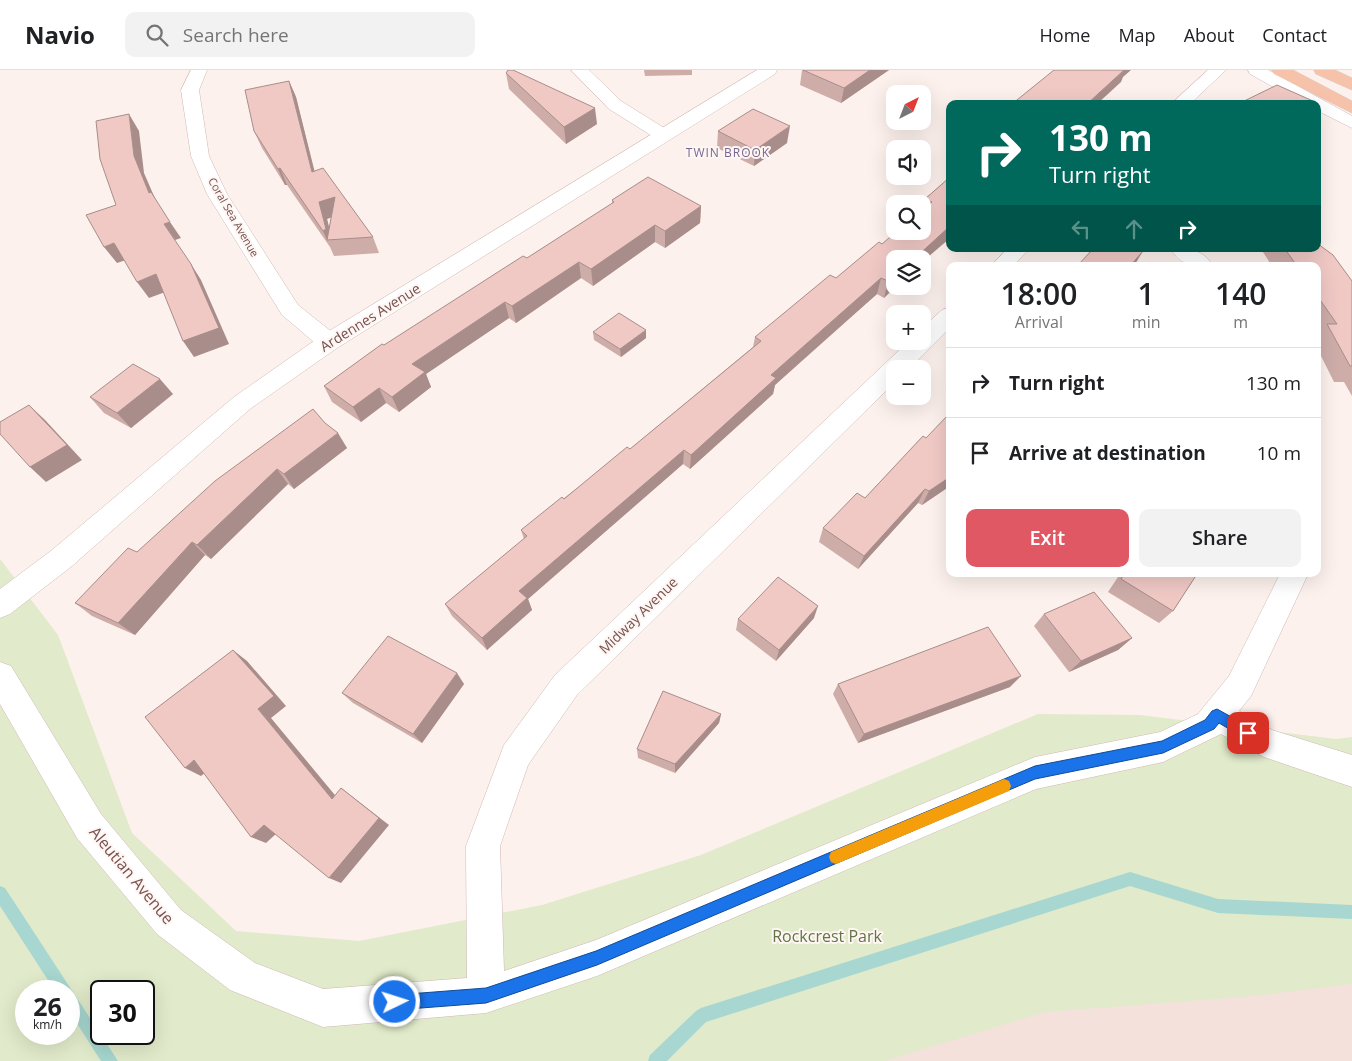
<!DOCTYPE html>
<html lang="en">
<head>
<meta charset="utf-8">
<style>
	body { margin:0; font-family:"Open Sans",sans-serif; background:#f2f2f2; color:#202124; height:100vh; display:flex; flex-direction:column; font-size:19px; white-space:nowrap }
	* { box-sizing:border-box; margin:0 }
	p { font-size:16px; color:#757577 }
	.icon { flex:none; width:28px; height:28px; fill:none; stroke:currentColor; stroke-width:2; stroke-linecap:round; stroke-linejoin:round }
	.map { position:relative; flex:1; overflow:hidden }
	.side { position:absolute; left:946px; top:192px; width:375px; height:315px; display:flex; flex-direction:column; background:#fff; border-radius:10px; box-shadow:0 5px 20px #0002 }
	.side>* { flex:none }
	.guide { position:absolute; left:946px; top:30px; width:375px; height:152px; border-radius:10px; box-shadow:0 5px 20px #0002; background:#00695c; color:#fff; overflow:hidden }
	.needle { width:32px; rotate:42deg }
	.buttons { position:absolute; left:886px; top:15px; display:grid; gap:10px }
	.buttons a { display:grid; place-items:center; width:45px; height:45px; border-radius:10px; background:#fff; box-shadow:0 5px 20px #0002; font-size:25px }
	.speed { position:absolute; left:15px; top:910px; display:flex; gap:10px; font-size:25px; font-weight:700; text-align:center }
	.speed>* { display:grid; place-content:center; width:65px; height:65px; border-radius:50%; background:#fff; box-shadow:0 5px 20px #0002; line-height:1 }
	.speed small { font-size:12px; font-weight:400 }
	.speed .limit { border:2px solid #111; border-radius:8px; background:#fff; color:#111 }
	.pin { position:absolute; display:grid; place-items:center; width:42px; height:42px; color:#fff; margin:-21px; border-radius:10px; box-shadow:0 2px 8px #0006 }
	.me { position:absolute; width:55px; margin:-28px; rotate:86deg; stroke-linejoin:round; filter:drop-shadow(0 0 4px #0008) }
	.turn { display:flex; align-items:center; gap:18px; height:105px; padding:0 20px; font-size:22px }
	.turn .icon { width:65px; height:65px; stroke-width:2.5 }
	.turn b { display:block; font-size:35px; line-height:42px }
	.lanes { display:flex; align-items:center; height:48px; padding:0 20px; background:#0003; justify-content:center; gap:25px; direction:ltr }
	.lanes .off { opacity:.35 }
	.eta { display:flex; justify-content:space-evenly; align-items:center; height:85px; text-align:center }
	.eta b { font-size:30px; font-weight:600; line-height:35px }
	.primary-button { display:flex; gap:10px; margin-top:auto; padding:10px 20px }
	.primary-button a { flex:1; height:58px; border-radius:10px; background:#df5863; color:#fff; font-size:20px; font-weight:600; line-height:58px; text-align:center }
	.primary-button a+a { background:#f2f2f2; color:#202124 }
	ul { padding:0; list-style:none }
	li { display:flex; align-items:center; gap:15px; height:70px; padding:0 20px; border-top:1px solid #e0e0e0 }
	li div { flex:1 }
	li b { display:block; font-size:19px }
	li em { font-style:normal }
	header { display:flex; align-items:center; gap:30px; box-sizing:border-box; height:70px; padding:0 25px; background:#fff; border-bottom:1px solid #e0e0e0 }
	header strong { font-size:24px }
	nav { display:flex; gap:28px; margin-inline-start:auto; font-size:18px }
	.search { width:350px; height:45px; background:#f2f2f2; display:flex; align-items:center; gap:12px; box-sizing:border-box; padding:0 18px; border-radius:10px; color:#757577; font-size:19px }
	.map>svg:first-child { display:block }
	.residential { fill:#f4e1db }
	.green { fill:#e1eaca; fill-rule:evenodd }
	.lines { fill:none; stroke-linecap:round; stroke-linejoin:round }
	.stream { fill:#a7d7d0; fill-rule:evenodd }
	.minor-casing { stroke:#d1b8b4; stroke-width:1 }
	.tertiary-casing { stroke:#d1b8b4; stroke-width:1 }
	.primary-casing { stroke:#d9cece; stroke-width:1 }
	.minor { fill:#fff; fill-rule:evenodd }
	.tertiary { fill:#fff; fill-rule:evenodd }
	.primary { fill:#f6c2a9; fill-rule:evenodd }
	.wall { fill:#ceada9; fill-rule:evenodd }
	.shaded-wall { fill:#a88d8a }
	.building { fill:#f0c9c5; stroke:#a88d8a }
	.route { fill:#1a73e8; stroke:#114b97 }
	.slow { fill:#f59e0b }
	.labels { text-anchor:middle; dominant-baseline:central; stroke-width:4; stroke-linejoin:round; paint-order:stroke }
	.far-street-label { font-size:11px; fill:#77514f; stroke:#fef6f3 }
	.far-neighbourhood-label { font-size:12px; letter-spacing:1px; fill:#776792; stroke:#fef6f3 }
	.street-label { font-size:14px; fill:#77514f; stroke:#fef6f3 }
	.near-street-label { font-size:16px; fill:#77514f; stroke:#fef6f3 }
	.near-park-label { font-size:16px; fill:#637644; stroke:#fef6f3 }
</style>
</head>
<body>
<header>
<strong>Navio</strong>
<div class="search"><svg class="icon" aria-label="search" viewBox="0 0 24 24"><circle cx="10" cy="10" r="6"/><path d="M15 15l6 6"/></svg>Search here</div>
<nav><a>Home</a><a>Map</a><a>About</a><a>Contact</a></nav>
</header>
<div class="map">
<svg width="1352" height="991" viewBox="0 0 1352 991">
	<rect width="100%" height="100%" fill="#fcf1ec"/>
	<path class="residential" d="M1083,863l269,6v122h-493z"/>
	<path class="green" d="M0,489l58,76 74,198 104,98 123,10 183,-36 159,-50 337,-141 102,1 196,24 16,-2v247l-98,12 -209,16 -160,49h-885zM26,921h43v43h-43zM101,921h43v43h-43z"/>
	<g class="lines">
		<g class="stream">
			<path d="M1130,802l88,27 134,6v14l-134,-6 -88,-27 -424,136 -39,39h-19l2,-6 46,-44 5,-3z"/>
			<path d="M0,816l5,2 113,173h-17l-32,-50v-20h-14l-55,-85z"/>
		</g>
		<defs>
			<g id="minor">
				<path d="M191,0h16l-8,20 10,66 18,38 71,111 39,31 3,6 -3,6 -8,2 -8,-2 -39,-33 -75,-121 -16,-38 -10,-66z"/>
				<path d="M571,0h18l32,31 48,30 3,4 -3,4 -6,1 -6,-1 -48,-30z"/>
				<path d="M1208,0h18l-36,34h-19z"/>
				<path d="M1248,0h20l84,46v12l-34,-17v-7h-14l-54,-30z"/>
				<path d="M1007,179h22l-16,17h-22z"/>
				<path d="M1171,179c18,0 31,-1 42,17 -17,1 -33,0 -42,-17z"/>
				<path d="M950,237v21l-41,41h-14v13l-318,313 -49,70 -28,81 4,125 92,-31 439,-183 125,-25 38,-18 31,-38 51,-102h28l-57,122 -12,15 33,19 80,25v32l-88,-30 -43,-23 -58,28 -127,27 -439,187 -111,37 -163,14 -93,-37 -73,-56 -80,-96 -77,-134v-42l11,4 90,148 80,96 74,53 68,26 144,-11 -1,-132 38,-101 51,-70 354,-334h13v-13l20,-18z"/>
			</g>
			<path id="tertiary" d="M757,0h20l-2,4 -438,274 -87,61 -178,157 -62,48 -10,4v-29l52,-39 182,-153 87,-61z"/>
			<g id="primary">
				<path d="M1272,0h21l59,31v12l-78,-39z"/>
				<path d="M1314,0h21l17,8v12l-36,-16z"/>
			</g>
		</defs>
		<use href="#minor" class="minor-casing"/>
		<use href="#tertiary" class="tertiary-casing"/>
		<use href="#primary" class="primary-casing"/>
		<use href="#minor" class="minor"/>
		<use href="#tertiary" class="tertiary"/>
		<use href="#primary" class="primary"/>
	</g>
	<g class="wall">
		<path d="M644,0h48v5l-47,1z"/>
		<path d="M802,0h87l-48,33 -41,-18z"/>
		<path d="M506,3l91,51 -31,20 -57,-55z"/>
		<path d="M289,11l7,16 18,74 59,66 6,16 -45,3 -4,-9 -43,-62h-2l-23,-37 -8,-17zM331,147l-2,11 -2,-9z"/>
		<path d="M718,61l69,12 -33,23 -37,-18z"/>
		<path d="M950,107v61l-28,24v-3l-38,39 -7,-4 -62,54 -40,37 -2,9 -83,75 -7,-5 -155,135 4,11 -45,40 -35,-34 -7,-12 79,-65 -3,-9 109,-81 123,-102 2,-10 127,-93 40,-13v-23l3,-9z"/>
		<path d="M612,130l89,6 -1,17 -35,25 -10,-6 -62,44 -12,-8 -65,45 -7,-5 -83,56 5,13 -32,25 -13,-9 -25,19 -29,-20 -8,-16 60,-41 143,-87 85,-54z"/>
		<path d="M1261,179h57l34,32v115l-8,-14h-10l-16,-32v-84h-46z"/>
		<path d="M593,262l53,6 -25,19 -27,-17z"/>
		<path d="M173,324l-42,34 -27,-15 -14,-16z"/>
		<path d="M325,353l22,25 -53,41 -6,-5 -77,75 -6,-4 -70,80 -43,-19 -17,-13 62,-51z"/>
		<path d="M923,366l27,50 -28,19 -4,-2 -60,66 -39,-27 4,-14 42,-30z"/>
		<path d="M1120,504h77l-24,37 -14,12 -51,-31z"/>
		<path d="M1044,544l88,24 -14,12 -49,22 -35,-46z"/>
		<path d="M814,548l-38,43 -40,-31 2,-11z"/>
		<path d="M464,614l-42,59 -69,-40 -11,-10z"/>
		<path d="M838,614l172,3 -152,56 -25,-49z"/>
		<path d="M721,644l-2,9 -44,50 -37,-15 -1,-9z"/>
	</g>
	<g class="shaded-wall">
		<path d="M870,0h19l-48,33 3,-15z"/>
		<path d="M1124,0h7l-8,7 -2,5 -24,22h-10z"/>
		<path d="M289,11l7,16 23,92 -7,-17z"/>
		<path d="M595,38l2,16 -31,20 -2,-17z"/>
		<path d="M129,44l10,17 5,42 16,37 -11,-17 -15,-37z"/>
		<path d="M790,56l-3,17 -33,23 1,-16z"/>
		<path d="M280,98l7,17h-2l-7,-16z"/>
		<path d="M335,127l7,16 -15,6 5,20 -5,1 -4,-9 -4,-29z"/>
		<path d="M701,136l-1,17 -35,25v-17z"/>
		<path d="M170,152l11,16 -6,2 -11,-16z"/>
		<path d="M655,155v17l-62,44 -2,-17z"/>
		<path d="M950,156v12l-28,24v-3h-8z"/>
		<path d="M114,173l12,17 -9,3 -13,-16z"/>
		<path d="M1143,181l-9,15h-4z"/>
		<path d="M579,192l2,16 -65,45 -4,-17z"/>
		<path d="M191,194l10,16 28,64 -35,13 -11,-16z"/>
		<path d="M156,204l12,17 -19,7 -12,-16z"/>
		<path d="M895,205v11h1l-12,12 4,-17z"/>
		<path d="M881,208l-4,16 -102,91 -2,9 -83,75 1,-14 80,-80z"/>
		<path d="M505,232l4,16 -83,56 5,13 -32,25 -7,-15 20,-33z"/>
		<path d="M646,260v8l-25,19 -1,-8z"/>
		<path d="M160,309l13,15 -42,34 -14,-15z"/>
		<path d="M379,318l7,15 -25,19 -8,-15z"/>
		<path d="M29,335l16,15 37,40 -36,22 -16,-15z"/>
		<path d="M338,363l9,15 -53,41 -10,-15z"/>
		<path d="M684,380l-1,14 -155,135 4,11 -45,40 -5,-12 37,-47z"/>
		<path d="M277,399l11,15 -77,75 -14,-14z"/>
		<path d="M950,407v9l-28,19 7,-14z"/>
		<path d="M925,419l-7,14 -60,66 6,-13z"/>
		<path d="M192,472l13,13 -70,80 -17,-12z"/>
		<path d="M818,536l-4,12 -38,43 3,-11z"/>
		<path d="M1132,568l-14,12 -49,22 12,-11z"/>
		<path d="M233,580l14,11 39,45 -15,12 73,88 -12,-7 -74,-90z"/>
		<path d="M457,603l7,11 -42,59 -9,-9z"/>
		<path d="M1021,606l-11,11 -152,56 6,-9z"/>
		<path d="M721,644l-2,9 -44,50v-9z"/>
		<path d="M194,690l16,9 -9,7 -16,-8z"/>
		<path d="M341,718l48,37 -48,58 -12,-5z"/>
		<path d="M264,755l14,7 -12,11 -15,-6z"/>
	</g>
	<g class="building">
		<path d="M508,0h5l82,38 -31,19 -58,-54z"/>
		<path d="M803,0h67l-26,18z"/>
		<path d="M1054,0h70l-37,34h-75z"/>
		<path d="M289,11l23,91 11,-4 50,69 -46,3 8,-43 -16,5 7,27 -3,2 -43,-63 -2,1 -24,-38 -9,-41z"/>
		<path d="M1277,15l36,16 -3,3h-72z"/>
		<path d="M753,39l37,17 -35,24 -37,-19z"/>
		<path d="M129,44l5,42 15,37 2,-1 19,30 -6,2 27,40 28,64 -36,13 -27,-67 -19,8 -23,-39 -10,4 -18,-32 30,-10 -16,-46 -4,-38z"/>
		<path d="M648,107l53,29 -36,25 -10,-6 -64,44 -12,-7 -67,44 -7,-4 -93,62 13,8 -33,25 -13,-9 -26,19 -29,-21 58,-42 2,1 139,-89 4,2 87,-56 -2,-2z"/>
		<path d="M950,107v49l-36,33h-19v16l-7,6 -7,-3 -110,97 5,3 -85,77 -7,-5 -165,141 8,7 -45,40 -37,-34 82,-68 -6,-6 41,-33 2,2 63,-52 3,2 131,-108 -6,-4 75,-62 6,3 43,-36 3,2 15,-13h25v-21l10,-8 -7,-3z"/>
		<path d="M1318,174l15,11 19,26v85h-2l-23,-42h10l-19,-27v-31h-21l-12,-17h33z"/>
		<path d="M1093,179h45l5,2 -13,15h-53z"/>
		<path d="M619,243l27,17 -26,19 -27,-17z"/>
		<path d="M133,294l27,15 -43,34 -27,-16z"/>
		<path d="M29,335l38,40 -37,22 -30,-33v-12z"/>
		<path d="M313,339l12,14 13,10 -54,41 -7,-5 -80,76 -5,-3 -74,81 -43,-20 53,-55 9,4 78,-71z"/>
		<path d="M950,343v64l-21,14 -4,-2 -61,67 -41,-28 34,-35 8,5 58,-62 3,2z"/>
		<path d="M1124,504h73l-24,37 -52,-32z"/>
		<path d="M778,507l40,29 -39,44 -41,-31z"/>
		<path d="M1094,522l38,46 -51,23 -37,-47z"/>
		<path d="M988,557l33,49 -157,58 -26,-50z"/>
		<path d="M388,566l69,37 -44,61 -71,-41z"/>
		<path d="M233,580l41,46 -16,13 74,90 9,-11 38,30 -50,60 -65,-53 -13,12 -57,-77 -9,8 -40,-51z"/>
		<path d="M663,621l58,23 -46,50 -38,-15z"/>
	</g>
	<path class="route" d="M1217,639l36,20 2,4 -2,5 -5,2 -29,-17 -5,6 -51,24 -128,26 -438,186 -111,38 -91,7 -5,-2 -2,-6 2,-5 5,-2 91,-7 110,-37 439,-185 127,-25 43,-21 7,-9z"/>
	<path class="slow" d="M1004,709l5,2 2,5 -2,5 -173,73 -5,-2 -2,-5 2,-5z"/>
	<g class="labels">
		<g class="far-street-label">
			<text transform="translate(234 147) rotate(60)">Coral Sea Avenue</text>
		</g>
		<g class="far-neighbourhood-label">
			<text x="728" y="82">TWIN BROOK</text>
		</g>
		<g class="street-label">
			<text transform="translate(370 247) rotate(-32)">Ardennes Avenue</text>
			<text transform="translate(638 545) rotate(-44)">Midway Avenue</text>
		</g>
		<g class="near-street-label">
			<text transform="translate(132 805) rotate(50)">Aleutian Avenue</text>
		</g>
		<g class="near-park-label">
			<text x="827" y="866">Rockcrest Park</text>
		</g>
	</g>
</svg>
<div class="buttons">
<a><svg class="needle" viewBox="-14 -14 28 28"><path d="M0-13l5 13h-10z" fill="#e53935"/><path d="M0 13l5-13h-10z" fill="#757577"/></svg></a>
<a><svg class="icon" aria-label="sound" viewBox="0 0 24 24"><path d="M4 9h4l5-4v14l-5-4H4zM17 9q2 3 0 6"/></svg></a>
<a><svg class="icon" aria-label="search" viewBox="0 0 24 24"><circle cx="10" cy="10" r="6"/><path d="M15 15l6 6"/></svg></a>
<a><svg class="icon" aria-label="layers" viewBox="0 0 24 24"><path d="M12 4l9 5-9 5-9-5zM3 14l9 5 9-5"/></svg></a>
<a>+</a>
<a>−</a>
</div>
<div class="speed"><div>26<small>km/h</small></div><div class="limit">30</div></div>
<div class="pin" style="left:1248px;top:663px;background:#d93025"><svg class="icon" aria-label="arrive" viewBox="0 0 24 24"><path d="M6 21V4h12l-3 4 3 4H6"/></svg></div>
<svg class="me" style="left:395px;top:932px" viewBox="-20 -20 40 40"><circle r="17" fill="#1a73e8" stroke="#fff" stroke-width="3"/><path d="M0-11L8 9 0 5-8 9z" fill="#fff"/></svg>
<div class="guide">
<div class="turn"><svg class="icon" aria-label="right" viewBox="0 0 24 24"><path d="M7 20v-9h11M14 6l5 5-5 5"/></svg><div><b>130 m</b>Turn right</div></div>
<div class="lanes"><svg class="icon off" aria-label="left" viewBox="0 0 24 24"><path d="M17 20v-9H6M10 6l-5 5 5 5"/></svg><svg class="icon off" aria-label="ahead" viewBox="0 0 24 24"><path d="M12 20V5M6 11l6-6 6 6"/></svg><svg class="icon" aria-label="right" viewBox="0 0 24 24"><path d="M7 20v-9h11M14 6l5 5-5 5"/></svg></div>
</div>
<section class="side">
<div class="eta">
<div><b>18:00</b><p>Arrival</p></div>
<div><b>1</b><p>min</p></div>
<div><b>140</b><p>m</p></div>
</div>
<ul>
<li><svg class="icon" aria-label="right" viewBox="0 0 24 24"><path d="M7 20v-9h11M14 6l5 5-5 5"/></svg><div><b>Turn right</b></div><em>130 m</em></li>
<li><svg class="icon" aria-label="arrive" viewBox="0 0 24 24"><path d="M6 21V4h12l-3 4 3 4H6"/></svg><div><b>Arrive at destination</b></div><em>10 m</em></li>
</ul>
<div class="primary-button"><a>Exit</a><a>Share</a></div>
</section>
</div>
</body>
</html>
